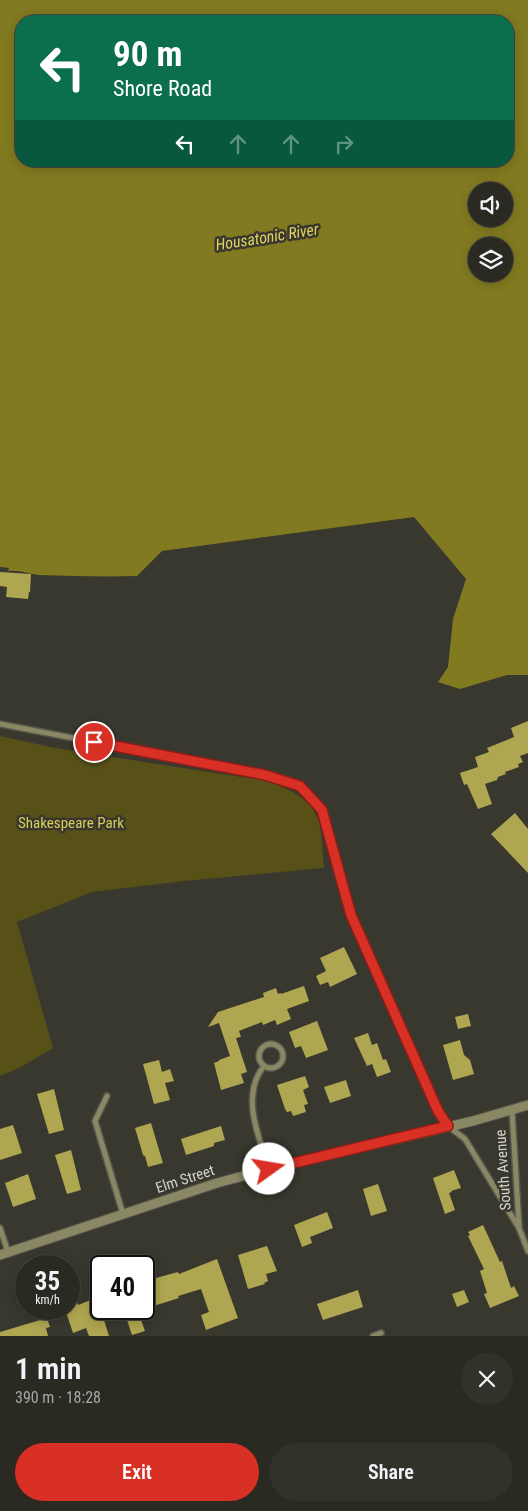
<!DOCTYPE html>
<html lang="en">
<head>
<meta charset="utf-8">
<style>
	body { margin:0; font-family:"Roboto Condensed",sans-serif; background:#33322a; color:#f1f3f6; height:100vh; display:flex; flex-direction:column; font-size:19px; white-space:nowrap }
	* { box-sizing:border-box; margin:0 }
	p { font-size:16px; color:#a6a7a5 }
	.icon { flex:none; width:28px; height:28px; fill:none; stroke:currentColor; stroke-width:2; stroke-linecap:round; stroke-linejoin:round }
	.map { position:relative; height:1336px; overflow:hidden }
	.side { display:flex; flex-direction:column; background:#2b2a22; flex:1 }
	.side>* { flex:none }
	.hud { position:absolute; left:15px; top:15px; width:499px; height:152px; border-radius:20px; box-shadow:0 2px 12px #0003,0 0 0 1px #474640; background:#0b6e4f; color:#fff; overflow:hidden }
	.controls { position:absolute; left:468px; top:182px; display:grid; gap:10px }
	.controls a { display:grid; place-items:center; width:45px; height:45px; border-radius:50%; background:#2b2a22; box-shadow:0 2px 12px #0003,0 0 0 1px #474640; font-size:25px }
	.speed { position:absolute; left:15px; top:1255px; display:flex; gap:10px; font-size:25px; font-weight:700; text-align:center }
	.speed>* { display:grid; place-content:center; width:65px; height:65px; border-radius:50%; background:#2b2a22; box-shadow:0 2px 12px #0003,0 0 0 1px #474640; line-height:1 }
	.speed small { font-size:12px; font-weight:400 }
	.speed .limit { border:2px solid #111; border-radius:8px; background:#fff; color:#111 }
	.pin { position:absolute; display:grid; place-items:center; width:42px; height:42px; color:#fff; margin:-21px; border:2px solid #fff; border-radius:50%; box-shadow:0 1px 5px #0007 }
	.me { position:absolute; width:55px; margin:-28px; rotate:77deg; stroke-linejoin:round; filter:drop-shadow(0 0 4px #0008) }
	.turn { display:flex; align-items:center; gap:18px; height:105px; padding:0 15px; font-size:22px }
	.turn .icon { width:65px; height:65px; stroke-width:2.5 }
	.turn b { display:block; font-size:35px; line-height:42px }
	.lanes { display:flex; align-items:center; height:48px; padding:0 15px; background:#0003; justify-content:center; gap:25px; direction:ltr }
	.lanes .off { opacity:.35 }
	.round { display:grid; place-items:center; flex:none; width:52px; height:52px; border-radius:26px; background:#33322a }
	.headline { display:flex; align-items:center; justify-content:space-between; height:85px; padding:0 15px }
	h1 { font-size:30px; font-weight:600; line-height:38px }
	.primary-button { display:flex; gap:10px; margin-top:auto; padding:10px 15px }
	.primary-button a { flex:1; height:58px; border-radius:30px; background:#d93025; color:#fff; font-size:20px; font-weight:600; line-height:58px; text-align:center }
	.primary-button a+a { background:#33322a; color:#f1f3f6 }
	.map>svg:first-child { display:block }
	.green { fill:#575118 }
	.water { fill:#827a20; fill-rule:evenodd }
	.building { fill:#afa651 }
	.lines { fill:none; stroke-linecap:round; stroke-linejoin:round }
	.minor-casing { stroke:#55544a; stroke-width:8 }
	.tertiary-casing { stroke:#55544a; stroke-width:11 }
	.minor { stroke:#8a8765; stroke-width:5 }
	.tertiary { stroke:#8a8765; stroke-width:9 }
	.route-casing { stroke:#8d1f18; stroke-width:12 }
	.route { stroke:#d93025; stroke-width:9 }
	.labels { text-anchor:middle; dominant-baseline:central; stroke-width:5; stroke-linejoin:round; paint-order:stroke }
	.park-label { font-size:15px; fill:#d9cd58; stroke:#39382e }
	.street-label { font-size:15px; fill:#d3d3cc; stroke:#39382e }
	.water-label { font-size:16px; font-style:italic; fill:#e0d460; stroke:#39382e }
</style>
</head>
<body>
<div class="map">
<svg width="528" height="1336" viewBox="0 0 528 1336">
	<rect width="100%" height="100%" fill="#39382e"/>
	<path class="green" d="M0,736l55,12 212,33c19,7 42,16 50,36 5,9 6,39 7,51l-140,13 -92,11 -75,30 36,126 -32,19 -21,9z"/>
	<path class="water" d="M0,0h528v675h-21l-47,14 -22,-7 10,-15 5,-48 13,-40 -52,-62 -252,34 -25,25c-33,1 -65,0 -98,-1 -11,-1 -19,-5 -31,-4l1,-3 -9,-1zM21,21h487v140h-487zM476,191h28v28h-28zM476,246h28v28h-28z"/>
	<g class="building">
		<path d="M0,572l31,2 -1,18h-1l-1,7 -22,-2 1,-10 -7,-1z"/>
		<path d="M528,721v32l-8,3 3,6 -5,2 1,3 -14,5 1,2 -8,3 -1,3 -12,4 7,20 -14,5 -11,-25 -3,1 -4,-12 18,-6 -3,-10 14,-5 -2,-4 27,-11 -3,-9z"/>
		<path d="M515,813l13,16v44l-37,-39z"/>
		<path d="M344,947l13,27 -27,13 -2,-5 -8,3 -4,-9 10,-5 -6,-13z"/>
		<path d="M304,986l5,15 -22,8 4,10 -14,6 -2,-5 -12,5 -1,-3 -23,9 2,6 -5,1 11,34 -6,2 3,9 -23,7 -7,-27 5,-2v-1l11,-4 -11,-33 -11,4 10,-15 46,-15 -1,-4 13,-5 2,6 3,-1v1z"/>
		<path d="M468,1014l3,12 -13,3 -3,-12z"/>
		<path d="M317,1021l11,29 -22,8 -5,-12 -6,2 -6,-16z"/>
		<path d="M368,1033l4,12 5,-2 6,17 3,-1 5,13 -14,5 -5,-13 -5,2 -13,-28z"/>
		<path d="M460,1040l4,15 6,5 4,14 -21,6 -10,-35z"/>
		<path d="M159,1060l3,12 8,-3 4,12 -9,2 5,17 -16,4 -11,-40z"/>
		<path d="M305,1076l4,11 -6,3 5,14 -4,1 2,7 -13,4 -2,-5 -4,1 -2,-3 -8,-24z"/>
		<path d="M346,1080l5,16 -21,7 -6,-16z"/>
		<path d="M54,1089l10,41 -15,4 -12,-40z"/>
		<path d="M151,1123l12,40 -15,4 -3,-11 -2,-1 -8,-27z"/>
		<path d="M13,1125l9,28 -22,7v-31z"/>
		<path d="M221,1126l4,14 -11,3v3l-28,9 -5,-16z"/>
		<path d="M71,1150l10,40 -14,4 -12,-39z"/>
		<path d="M454,1170l7,18 -10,3 1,1 -3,1 6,17 -10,4 -12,-36z"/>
		<path d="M28,1174l8,25 -23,8 -8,-24z"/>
		<path d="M378,1184l9,27 -16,5 -8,-27z"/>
		<path d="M327,1212l6,16 -23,9 2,6 -10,4 -8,-22z"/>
		<path d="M483,1225l17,37 2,-1 9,27 3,-2 5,10 -29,12 -6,-14 3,-1 -7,-22 4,-2 -16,-33 2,-1 -2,-3z"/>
		<path d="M267,1246l10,25 -11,3 2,7 -4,2 1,1 -17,5 -10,-34z"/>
		<path d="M217,1259l21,59 -32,12 -5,-15 8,-3 -8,-23 -23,7 1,2 -35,11v-24l11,-3 -1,-3 2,-1 22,-6 1,2z"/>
		<path d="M70,1283l8,22 23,-9v13h36l8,22 -13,4 -7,-21 -21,6 5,16h-20l-3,-8 -13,5 -8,-24h4v-25z"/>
		<path d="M358,1290l5,17 -40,13 -6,-16z"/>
		<path d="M464,1290l5,12 -12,5 -5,-13z"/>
		<path d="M47,1318l3,9 -4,1 2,8h-48v-4z"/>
	</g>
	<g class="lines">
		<defs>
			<g id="minor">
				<path d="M0,724l265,51 35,11 22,24 29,105 87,196 10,15 17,13 54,89 9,23"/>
				<circle cx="271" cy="1056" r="12"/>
				<path d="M264,1066c-24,29 -5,72 5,103"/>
				<path d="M107,1096l-12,25 28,93"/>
				<path d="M512,1111l7,114"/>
				<path d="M0,1228l8,24"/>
				<path d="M373,1336l8,-3"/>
			</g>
			<path id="tertiary" d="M0,1255l217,-72 52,-14 204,-48 55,-16"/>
		</defs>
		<use href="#minor" class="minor-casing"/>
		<use href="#tertiary" class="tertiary-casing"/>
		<use href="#minor" class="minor"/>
		<use href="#tertiary" class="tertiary"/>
	</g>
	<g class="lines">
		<defs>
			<path id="route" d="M94,742l171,33 35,11 22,24 29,105 87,196 10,15 -179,43"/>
		</defs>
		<use href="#route" class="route-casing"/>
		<use href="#route" class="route"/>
	</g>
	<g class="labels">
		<g class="park-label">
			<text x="71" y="823">Shakespeare Park</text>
		</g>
		<g class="street-label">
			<text transform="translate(503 1170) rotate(-94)">South Avenue</text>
			<text transform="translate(185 1179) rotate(-18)">Elm Street</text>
		</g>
		<g class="water-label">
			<text transform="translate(267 237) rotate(-9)">Housatonic River</text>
		</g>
	</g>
</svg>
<div class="controls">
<a><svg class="icon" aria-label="sound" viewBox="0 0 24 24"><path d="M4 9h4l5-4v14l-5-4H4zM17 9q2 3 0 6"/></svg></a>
<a><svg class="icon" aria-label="layers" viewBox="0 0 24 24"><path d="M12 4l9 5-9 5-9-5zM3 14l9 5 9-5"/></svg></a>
</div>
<div class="speed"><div>35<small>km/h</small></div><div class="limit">40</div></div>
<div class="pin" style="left:94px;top:742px;background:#d93025"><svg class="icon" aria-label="arrive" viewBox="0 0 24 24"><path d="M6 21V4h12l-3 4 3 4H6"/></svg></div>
<svg class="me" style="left:269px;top:1169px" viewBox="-20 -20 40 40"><circle r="19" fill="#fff"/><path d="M0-13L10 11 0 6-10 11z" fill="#d93025"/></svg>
<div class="hud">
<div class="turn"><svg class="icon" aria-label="left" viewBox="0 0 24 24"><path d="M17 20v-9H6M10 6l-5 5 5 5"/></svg><div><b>90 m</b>Shore Road</div></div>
<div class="lanes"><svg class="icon" aria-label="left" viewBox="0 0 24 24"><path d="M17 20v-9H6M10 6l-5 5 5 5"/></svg><svg class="icon off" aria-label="ahead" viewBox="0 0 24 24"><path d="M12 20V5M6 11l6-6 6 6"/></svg><svg class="icon off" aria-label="ahead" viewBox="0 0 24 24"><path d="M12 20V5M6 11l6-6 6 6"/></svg><svg class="icon off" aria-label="right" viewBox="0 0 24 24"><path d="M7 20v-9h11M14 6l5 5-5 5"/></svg></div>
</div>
</div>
<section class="side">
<div class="headline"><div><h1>1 min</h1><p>390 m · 18:28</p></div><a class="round"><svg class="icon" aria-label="close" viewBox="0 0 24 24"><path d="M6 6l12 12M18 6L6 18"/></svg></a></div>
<div class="primary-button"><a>Exit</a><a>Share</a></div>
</section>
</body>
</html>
